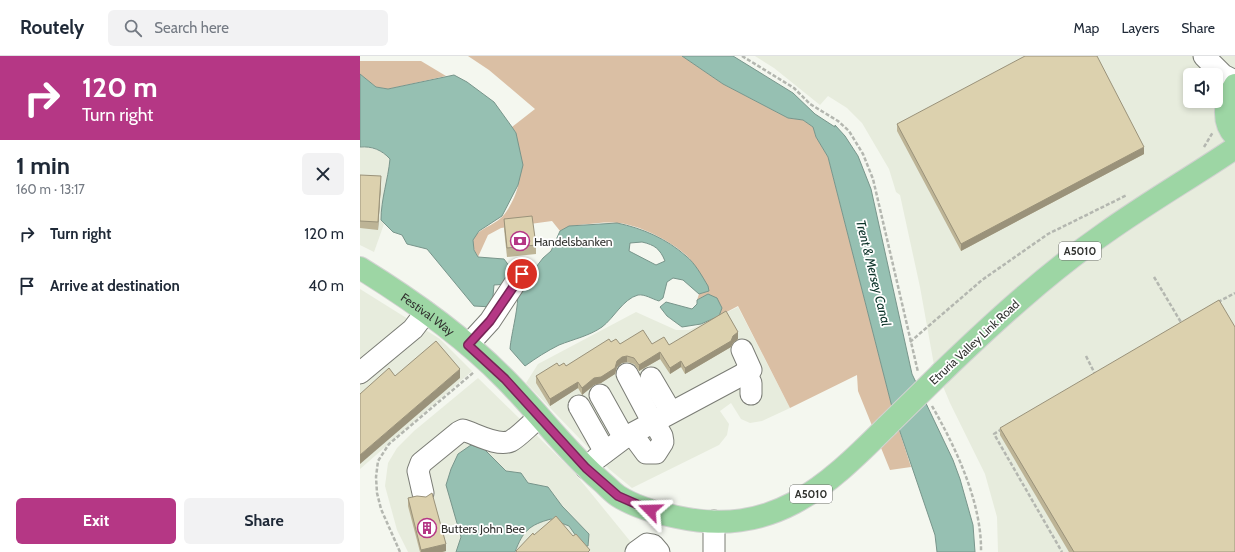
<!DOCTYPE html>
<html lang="en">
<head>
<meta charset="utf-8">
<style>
	body { margin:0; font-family:Cabin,sans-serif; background:#f2f2f3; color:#1f2937; height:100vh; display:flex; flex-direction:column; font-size:15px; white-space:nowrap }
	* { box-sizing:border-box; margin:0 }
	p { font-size:13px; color:#747a83 }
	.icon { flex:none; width:22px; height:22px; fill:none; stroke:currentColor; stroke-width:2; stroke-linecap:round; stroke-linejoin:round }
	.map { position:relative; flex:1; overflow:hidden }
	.sheet { display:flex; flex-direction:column; background:#fff; width:360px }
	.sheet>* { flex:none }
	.top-card { background:#b53785; color:#fff; overflow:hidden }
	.buttons { position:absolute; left:823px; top:12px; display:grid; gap:8px }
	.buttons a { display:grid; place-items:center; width:40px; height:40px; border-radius:6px; background:#fff; box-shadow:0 2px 6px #0003; font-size:20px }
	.pin { position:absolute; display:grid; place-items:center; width:34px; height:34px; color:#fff; margin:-17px; border:2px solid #fff; border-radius:50%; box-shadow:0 1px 4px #0007 }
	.me { position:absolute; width:44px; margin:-22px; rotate:292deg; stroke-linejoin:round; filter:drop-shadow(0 0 3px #0008) }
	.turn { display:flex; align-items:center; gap:14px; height:84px; padding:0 16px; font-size:18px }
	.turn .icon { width:52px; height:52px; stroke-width:2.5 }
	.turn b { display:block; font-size:28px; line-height:34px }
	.round { display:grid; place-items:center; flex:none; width:42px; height:42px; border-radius:6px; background:#f2f2f3 }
	.headline { display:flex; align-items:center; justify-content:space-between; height:68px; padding:0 16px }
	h1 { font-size:24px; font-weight:700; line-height:30px }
	.action { display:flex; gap:8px; margin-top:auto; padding:8px 16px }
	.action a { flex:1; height:46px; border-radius:6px; background:#b53785; color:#fff; font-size:16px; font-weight:700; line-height:46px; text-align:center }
	.action a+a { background:#f2f2f3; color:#1f2937 }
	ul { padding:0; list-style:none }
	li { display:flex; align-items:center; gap:12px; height:52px; padding:0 16px }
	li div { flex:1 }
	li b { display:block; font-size:15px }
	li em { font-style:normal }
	header { display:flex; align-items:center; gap:24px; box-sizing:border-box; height:56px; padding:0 20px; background:#fff; border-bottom:1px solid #e0e1e3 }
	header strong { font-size:19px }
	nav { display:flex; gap:22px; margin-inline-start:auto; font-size:14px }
	.search { width:280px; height:36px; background:#f2f2f3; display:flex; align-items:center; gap:10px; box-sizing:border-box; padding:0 14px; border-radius:6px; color:#747a83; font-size:15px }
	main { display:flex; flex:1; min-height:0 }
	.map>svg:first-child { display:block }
	.built { fill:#e7ecdd; fill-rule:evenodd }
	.forest { fill:#dabfa4 }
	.water { fill:#96c0b2; stroke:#78958b; fill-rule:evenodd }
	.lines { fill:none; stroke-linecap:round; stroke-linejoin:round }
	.minor-casing { stroke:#7a7c75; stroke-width:23 }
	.major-casing { stroke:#d2d2d1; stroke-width:24 }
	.path { stroke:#b4b7b0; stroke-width:2.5; stroke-dasharray:4 2; stroke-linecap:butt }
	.minor { stroke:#fff; stroke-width:21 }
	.major { stroke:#9dd6a4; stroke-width:22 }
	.major-bridge-casing { stroke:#d2d2d1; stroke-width:24; stroke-linecap:butt }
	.major-bridge { stroke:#9dd6a4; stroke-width:22 }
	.wall { fill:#bdb496 }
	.shaded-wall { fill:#9a927a }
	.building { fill:#dcd1ae; stroke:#9a927a }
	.route-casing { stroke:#762456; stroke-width:10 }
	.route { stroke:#b53785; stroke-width:7 }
	.labels { text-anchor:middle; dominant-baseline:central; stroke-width:3.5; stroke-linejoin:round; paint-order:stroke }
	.shield { fill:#fff; stroke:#6f706d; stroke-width:1 }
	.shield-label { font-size:11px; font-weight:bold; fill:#31322f }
	.poi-label { font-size:12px; fill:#31322f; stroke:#fff; text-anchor:start }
	.street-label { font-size:12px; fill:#31322f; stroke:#fff }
	.water-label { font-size:13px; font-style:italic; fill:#0b3228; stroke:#fff }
</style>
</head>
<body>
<header>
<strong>Routely</strong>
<div class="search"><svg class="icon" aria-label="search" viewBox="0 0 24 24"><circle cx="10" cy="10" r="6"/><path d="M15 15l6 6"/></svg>Search here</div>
<nav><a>Map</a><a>Layers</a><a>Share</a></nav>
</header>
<main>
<section class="sheet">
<div class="top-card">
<div class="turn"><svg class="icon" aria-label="right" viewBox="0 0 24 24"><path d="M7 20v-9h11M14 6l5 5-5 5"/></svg><div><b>120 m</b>Turn right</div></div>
</div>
<div class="headline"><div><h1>1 min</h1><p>160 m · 13:17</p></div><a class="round"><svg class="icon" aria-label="close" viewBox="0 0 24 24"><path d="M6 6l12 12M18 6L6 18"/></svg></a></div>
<ul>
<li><svg class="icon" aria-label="right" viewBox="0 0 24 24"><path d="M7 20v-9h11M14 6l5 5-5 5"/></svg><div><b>Turn right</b></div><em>120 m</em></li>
<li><svg class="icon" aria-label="arrive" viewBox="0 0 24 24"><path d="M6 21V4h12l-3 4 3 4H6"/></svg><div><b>Arrive at destination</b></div><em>40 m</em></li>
</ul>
<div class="action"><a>Exit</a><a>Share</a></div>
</section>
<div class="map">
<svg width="875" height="496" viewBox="0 0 875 496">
	<rect width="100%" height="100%" fill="#f4f7ef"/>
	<g class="built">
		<path d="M395,0h480v496h-237l-1,-35 -12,-43 -35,-71 -16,-38 -14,-78 -20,-92 -4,-3 -7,-23 -27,-46 -15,-15 -19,-12 -8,9 -46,-37zM830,19h26v26h-26z"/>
		<path d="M0,91h7l16,5 7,7 -2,16 -7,33v12l3,4 -10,28 -14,-7z"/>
		<path d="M0,233l80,50 32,32 -112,98z"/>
		<path d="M378,251l52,101 -28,13 -12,2 -9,-4 -10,-16 -11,8 9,13 -2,11 -8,10 -87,43 -23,-19 -83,-86 12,-19 98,-52 40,18h13z"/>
		<path d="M118,322l95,93 66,81h-231l-11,-22 -12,-44 3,-23 9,-15 17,-17z"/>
	</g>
	<g class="forest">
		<path d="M108,0h214l41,28 65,34 15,2 10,7 3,10 12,20 65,254 18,56 -21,3 -32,-79 -1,-16 -67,33 -52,-102 -19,10 -11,-22 -11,6 2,-6 10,-3c-6,-12 -12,-24 -21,-34 -15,-15 -50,-33 -71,-34 -9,-1 -19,0 -28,1 -11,1 -19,1 -29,7l-8,-10 -51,7 -13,7 -10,22c-16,-26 11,-27 24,-40 7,-7 14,-22 16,-31 3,-11 -1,-40 -2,-53l-4,-6 23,-18 -46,-39z"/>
		<path d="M0,5h61l25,15 -58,13 -12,-2 -16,-13z"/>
	</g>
	<g class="water">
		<path d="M322,0h51l60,37 22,21 20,13v-2l10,11 13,20 13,33 41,185 41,86 7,19 13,46 2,27h-38l-2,-17 -42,-124 -65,-254 -12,-20 -3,-10 -10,-7 -15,-2 -65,-34z"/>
		<path d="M0,18l16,13 12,2 66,-14 13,7 27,20 18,25 4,6 7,32 -5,20 -16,31 -23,15 -6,9 1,10 4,7 26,2 11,15 -7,10 -14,1 -2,22 -18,-1 -47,-57 -20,-5 -5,-9 -9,-3 -12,-12c0,-21 7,-40 9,-61 -8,-9 -18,-13 -30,-12z"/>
		<path d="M257,167c25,5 50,16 69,33 9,7 16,20 22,30l1,5 -10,3 -16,-14 -10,-2 -6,4 -4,16 -4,3c-7,-2 -14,-7 -21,-6 -15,4 -24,23 -36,32 -13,9 -28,12 -43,18 -12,6 -23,13 -34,21l-15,-17c1,-15 10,-46 7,-57l26,-34 8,-7 9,-20 9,-5zM282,186c13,3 18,7 23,19l-9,4 -27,-14 1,-8z"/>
		<path d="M348,238l9,4 5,10 -3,8 -18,8 -19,3 -15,-11 -7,-9 6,-5 26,7 5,-5v-4z"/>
		<path d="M111,389l13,4 22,22 15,2 7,10 20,4 14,19 27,28 -1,12h-5l-14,-20 -18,-7c-22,6 -28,12 -36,33h-59l5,-15 -15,-52 5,-16 7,-15z"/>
	</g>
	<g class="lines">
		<defs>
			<g id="minor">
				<path d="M844,0l19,19 12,6"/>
				<path d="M108,289l22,-24 31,-47"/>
				<path d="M385,316l6,11v11"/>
				<path d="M0,317l53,-44 13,-17"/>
				<path d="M267,318l26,49"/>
				<path d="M291,322l20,34"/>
				<path d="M240,339l24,43"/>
				<path d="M219,350l26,46"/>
				<path d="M272,378l14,19h10l7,-11 -1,-6 -8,-14"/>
				<path d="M226,412l10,-9 28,-21 127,-68 -9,-20"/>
				<path d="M63,437l-5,-22 3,-8 38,-31 4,-2c13,4 35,17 48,11 10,-6 19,-17 29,-24"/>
				<path d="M276,496l11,-8 6,1 6,7"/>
				<path d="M354,496v-31"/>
			</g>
			<g id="major">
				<path d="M875,29c-10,15 -14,36 0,51"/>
				<path id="s1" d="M0,212c52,32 102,67 145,111 33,33 61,72 96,102 6,5 11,11 17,15 17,11 39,17 59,21 95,21 148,-29 210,-91"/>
				<path d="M581,317c52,-50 105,-99 164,-140 42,-30 87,-56 130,-85"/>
			</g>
		</defs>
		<use href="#minor" class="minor-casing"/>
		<use href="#major" class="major-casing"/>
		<g class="path">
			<path d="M382,0l52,32 16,16 28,17 11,10 14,23 10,25 45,193"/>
			<path d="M844,91l9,-15"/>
			<path d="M794,221l28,47"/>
			<path d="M858,246l17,-9"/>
			<path d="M550,286l72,-62 66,-46 79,-39"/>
			<path d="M726,300l9,18"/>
			<path d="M572,350c24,42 50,97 49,146"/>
			<path d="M642,373l-8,5 68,118"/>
			<path d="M40,496l-19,-43 -4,-16 -1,-16 2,-16 11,-17 85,-72"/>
		</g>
		<use href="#minor" class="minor"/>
		<use href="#major" class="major"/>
		<defs>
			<path id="major-bridge" d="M527,370l54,-53"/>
		</defs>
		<use href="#major-bridge" class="major-bridge-casing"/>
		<use href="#major-bridge" class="major-bridge"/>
	</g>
	<g class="wall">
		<path d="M537,68l247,30 -183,97 -64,-120z"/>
		<path d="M0,119l21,9 -3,46 -18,-2z"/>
		<path d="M144,163l32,26v9l-29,3 -3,-28z"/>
		<path d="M378,283l-5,4 -2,4 -46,27 -4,-7 -11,7 -10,-15 -21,12 -5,-7 -7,-2 -5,1 -5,4 -2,7 -14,9 -7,2 -12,10 -4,-7 -28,18 -14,-23v-7l23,-10h7l45,-24 9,2 49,1z"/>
		<path d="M640,372l235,124h-166l-69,-117z"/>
		<path d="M48,442l38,53 -4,1h-22l-12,-46z"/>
	</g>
	<g class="shaded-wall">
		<path d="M784,91v7l-183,97v-7z"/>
		<path d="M21,120v8l-3,46v-8z"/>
		<path d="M378,276v7l-5,4 -2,4 -46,27v-6z"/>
		<path d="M300,296v7l-21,12v-6z"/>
		<path d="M267,300v6l-5,1 -5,4 -2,7 -14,9 -7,2 -12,10v-7l12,-10 28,-21z"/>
		<path d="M321,305v6l-11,7v-6z"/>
		<path d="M100,313v9l-100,86v-9z"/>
		<path d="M218,326v6l-28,18v-7z"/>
		<path d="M86,488v7l-4,1h-21v-2z"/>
	</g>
	<g class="building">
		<path d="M665,0h72l47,91 -183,97 -64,-120z"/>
		<path d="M0,119l21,1 -3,46 -18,-1z"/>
		<path d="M172,160l4,29 -29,3 -3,-29z"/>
		<path d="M859,244l16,27v225h-161l-74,-124z"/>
		<path d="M366,255l12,21 -5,4 -2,5 -46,27 -4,-7 -11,7 -10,-16 -21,13 -5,-7 -7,-2 -5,1 -5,4 -2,7 -14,9 -7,1 -12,10 -4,-6 -28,17 -14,-23 21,-13 2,3 5,-3 2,3 43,-27 2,3 5,-3 4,5 23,-14 9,14 12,-7 5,8z"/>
		<path d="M76,285l24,28 -100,86v-61l29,-26 6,8z"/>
		<path d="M72,437l14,51 -25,6 -13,-52 9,-2 9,1z"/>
		<path d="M196,460l17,20 3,-2 14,16 -2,2h-71l-1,-1 17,-18 1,2z"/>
	</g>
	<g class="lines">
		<defs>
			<path id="route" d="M162,218l-32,47 -22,24 37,34 81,89 32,28 32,14"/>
		</defs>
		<use href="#route" class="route-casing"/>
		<use href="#route" class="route"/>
	</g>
	<defs>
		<symbol id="bank-ring" viewBox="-11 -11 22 22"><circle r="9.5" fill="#fff" stroke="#b53785" stroke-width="1.5"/><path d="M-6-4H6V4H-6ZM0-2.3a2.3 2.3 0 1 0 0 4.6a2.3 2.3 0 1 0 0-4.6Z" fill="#b53785"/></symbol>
		<symbol id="building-ring" viewBox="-11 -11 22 22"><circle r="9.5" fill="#fff" stroke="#b53785" stroke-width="1.5"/><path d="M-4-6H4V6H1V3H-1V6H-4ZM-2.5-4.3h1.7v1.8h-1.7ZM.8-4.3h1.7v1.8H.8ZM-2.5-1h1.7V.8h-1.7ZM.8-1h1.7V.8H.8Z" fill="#b53785"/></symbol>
	</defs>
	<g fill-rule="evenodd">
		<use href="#bank-ring" x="149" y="174" width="22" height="22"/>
		<use href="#building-ring" x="56" y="461" width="22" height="22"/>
	</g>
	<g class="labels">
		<g class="shield">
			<rect x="699" y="186" width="42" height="18" rx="3"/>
			<rect x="430" y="429" width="42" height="18" rx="3"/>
		</g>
		<g class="shield-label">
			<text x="720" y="195">A5010</text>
			<text x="451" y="438">A5010</text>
		</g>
		<g class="poi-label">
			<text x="174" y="185">Handelsbanken</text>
			<text x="81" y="472">Butters John Bee</text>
		</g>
		<g class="street-label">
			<text stroke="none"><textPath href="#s1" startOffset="82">Festival Way</textPath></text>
			<text transform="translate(614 286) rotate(-43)">Etruria Valley Link Road</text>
		</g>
		<g class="water-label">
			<text transform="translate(514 217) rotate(76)">Trent &amp; Mersey Canal</text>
		</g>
	</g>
</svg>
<div class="buttons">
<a><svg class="icon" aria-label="sound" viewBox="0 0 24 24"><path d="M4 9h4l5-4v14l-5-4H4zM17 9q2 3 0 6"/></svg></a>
</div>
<div class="pin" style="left:162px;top:218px;background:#d93025"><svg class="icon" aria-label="arrive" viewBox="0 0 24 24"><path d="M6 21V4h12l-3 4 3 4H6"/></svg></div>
<svg class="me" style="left:290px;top:454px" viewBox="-20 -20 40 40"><path d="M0-17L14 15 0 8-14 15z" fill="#b53785" stroke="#fff" stroke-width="4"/></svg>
</div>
</main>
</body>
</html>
